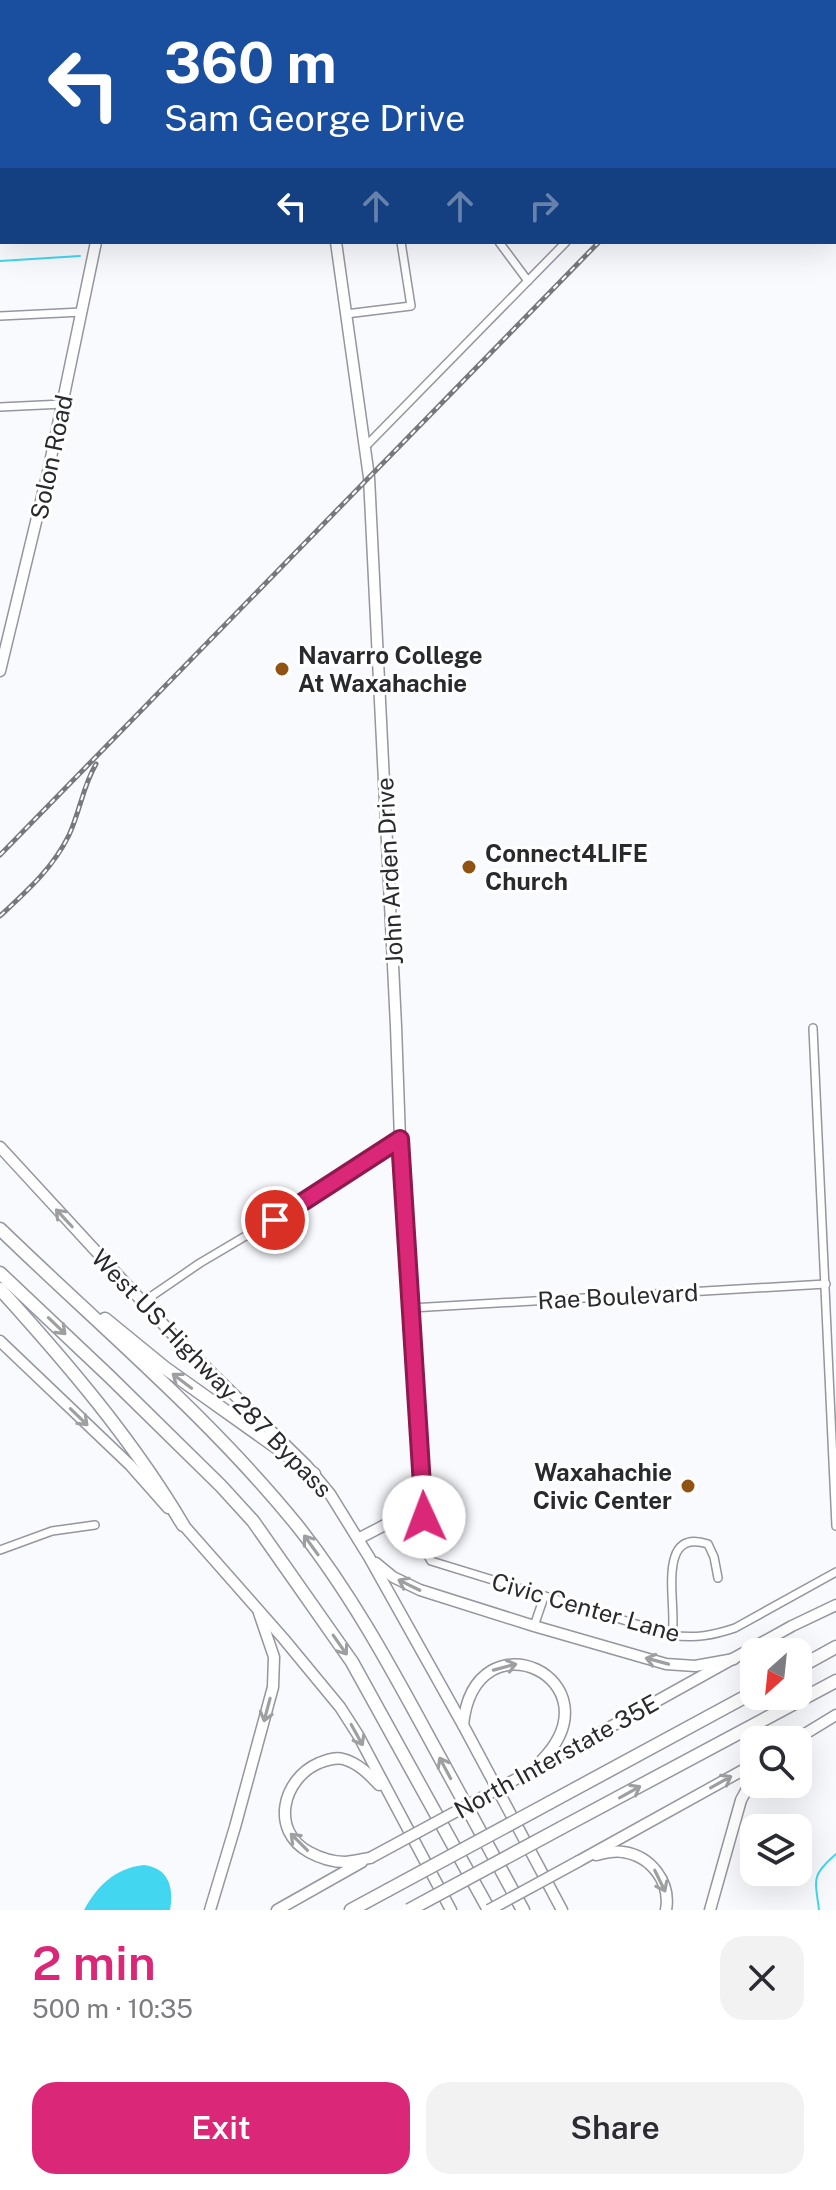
<!DOCTYPE html>
<html lang="en">
<head>
<meta charset="utf-8">
<style>
	body { margin:0; font-family:"Public Sans",sans-serif; background:#f2f2f3; color:#2b2b33; height:100vh; display:flex; flex-direction:column; font-size:30px; white-space:nowrap }
	* { box-sizing:border-box; margin:0 }
	p { font-size:26px; color:#7c7c81 }
	.icon { flex:none; width:44px; height:44px; fill:none; stroke:currentColor; stroke-width:2; stroke-linecap:round; stroke-linejoin:round }
	.map { position:relative; height:1910px; overflow:hidden }
	.sheet { display:flex; flex-direction:column; background:#fff; flex:1 }
	.sheet>* { flex:none }
	.banner { position:absolute; left:0px; top:0px; width:836px; height:244px; box-shadow:0 8px 32px #0002; background:#1a4fa0; color:#fff; overflow:hidden }
	.needle { width:52px; rotate:207deg }
	.tools { position:absolute; left:740px; top:1638px; display:grid; gap:16px }
	.tools a { display:grid; place-items:center; width:72px; height:72px; border-radius:16px; background:#fff; box-shadow:0 8px 32px #0002; font-size:40px }
	.pin { position:absolute; display:grid; place-items:center; width:68px; height:68px; color:#fff; margin:-34px; border:4px solid #fff; border-radius:50%; box-shadow:0 2px 8px #0007 }
	.me { position:absolute; width:88px; margin:-44px; rotate:358deg; stroke-linejoin:round; filter:drop-shadow(0 0 6px #0008) }
	.turn { display:flex; align-items:center; gap:28px; height:168px; padding:0 32px; font-size:36px }
	.turn .icon { width:104px; height:104px; stroke-width:2.5 }
	.turn b { display:block; font-size:56px; line-height:68px }
	.lanes { display:flex; align-items:center; height:76px; padding:0 32px; background:#0003; justify-content:center; gap:40px; direction:ltr }
	.lanes .off { opacity:.35 }
	.round { display:grid; place-items:center; flex:none; width:84px; height:84px; border-radius:24px; background:#f2f2f3 }
	.headline { display:flex; align-items:center; justify-content:space-between; height:136px; padding:0 32px }
	h1 { font-size:48px; font-weight:600; line-height:60px; color:#db2777 }
	.action { display:flex; gap:16px; margin-top:auto; padding:16px 32px }
	.action a { flex:1; height:92px; border-radius:24px; background:#db2777; color:#fff; font-size:32px; font-weight:600; line-height:92px; text-align:center }
	.action a+a { background:#f2f2f3; color:#2b2b33 }
	.map>svg:first-child { display:block }
	.water { fill:#42d6f1 }
	.lines { fill:none; stroke-linecap:round; stroke-linejoin:round }
	.stream { stroke:#42d6f1; stroke-width:2 }
	.street-casing { stroke:#9496a0; stroke-width:10 }
	.secondary-casing { stroke:#9496a0; stroke-width:13 }
	.highway-casing { stroke:#9496a0; stroke-width:15 }
	.street { stroke:#fff; stroke-width:7 }
	.secondary { stroke:#fff; stroke-width:10 }
	.highway { stroke:#fff; stroke-width:12 }
	.rail-casing { stroke:#76787c; stroke-width:5 }
	.rail { stroke:#fff; stroke-width:2; stroke-dasharray:6; stroke-linecap:butt }
	.secondary-bridge-casing { stroke:#9496a0; stroke-width:13; stroke-linecap:butt }
	.highway-bridge-casing { stroke:#9496a0; stroke-width:15; stroke-linecap:butt }
	.secondary-bridge { stroke:#fff; stroke-width:10 }
	.highway-bridge { stroke:#fff; stroke-width:12 }
	.oneway { stroke:#9e9fa0 }
	.route-casing { stroke:#8e194d; stroke-width:20 }
	.route { stroke:#db2777; stroke-width:14 }
	.poi-dot { fill:#905314; stroke:#fff; stroke-width:3 }
	.labels { text-anchor:middle; dominant-baseline:central; stroke-width:6; stroke-linejoin:round; paint-order:stroke }
	.street-label { font-size:24px; fill:#282a2d; stroke:#fff }
	.poi-label { font-size:24px; font-weight:bold; fill:#282a2d; stroke:#fff; text-anchor:start }
</style>
</head>
<body>
<div class="map">
<svg width="836" height="1910" viewBox="0 0 836 1910">
	<rect width="100%" height="100%" fill="#f8fafe"/>
	<path class="water" d="M144,1865c25,3 30,23 26,45h-86c13,-24 31,-42 60,-45z"/>
	<g class="lines">
		<g class="stream">
			<path d="M0,261l80,-5"/>
			<path d="M819,1910c-4,-32 -8,-34 17,-56"/>
		</g>
		<defs>
			<g id="street">
				<path d="M738,0l3,2"/>
				<path d="M600,2l16,-2"/>
				<path d="M798,2l2,-2"/>
				<path d="M499,242l29,39"/>
				<path d="M346,314l65,-8 -10,-64"/>
				<path d="M0,316l82,-4"/>
				<path d="M0,407l63,-3"/>
				<path d="M366,446l200,-204"/>
				<path d="M813,1028l23,498"/>
				<path d="M143,1302l57,-39 98,-58 102,-66"/>
				<path d="M411,1308l415,-24"/>
				<path d="M422,1502l5,52 4,7 241,74c23,4 42,0 63,-7l101,-56"/>
				<path d="M0,1550l52,-19 43,-6"/>
				<path d="M534,1626l10,-29"/>
				<path d="M672,1635c6,-28 -18,-108 36,-91l6,13 4,21"/>
			</g>
			<g id="secondary">
				<path d="M299,0v2"/>
				<path d="M157,2l1,-2"/>
				<path d="M336,242l33,235 27,549 4,113 22,328v35"/>
				<path d="M0,671l48,-199 48,-230"/>
				<path d="M0,1147l175,190 131,128 24,29 39,63 94,168 99,185"/>
				<path d="M0,1341l130,124 38,43"/>
				<path d="M179,1520l104,118 57,69 18,28 93,175"/>
				<path d="M358,1539l44,-23"/>
				<path d="M376,1563l17,14 27,13 114,36 132,38 29,2 39,-7"/>
				<path d="M463,1725c12,-115 158,-45 78,36"/>
				<path d="M795,1740l41,-25"/>
				<path d="M531,1771l261,-145 44,-21"/>
				<path d="M596,1855c9,-2 18,-5 27,-3 28,4 48,30 43,58"/>
				<path d="M370,1858c-8,1 -16,3 -25,4 -12,0 -25,-4 -36,-10 -39,-21 -27,-73 10,-89 8,-3 16,-6 24,-4 15,4 26,15 36,26"/>
				<path d="M579,1861l175,-97"/>
				<path d="M210,1910l25,-83 38,-140 1,-30 -15,-44"/>
				<path d="M277,1910l85,-48"/>
				<path d="M710,1910l31,-110 13,-24"/>
			</g>
			<g id="highway">
				<path d="M0,1229c100,97 208,187 296,295 52,65 92,138 131,210 32,59 64,117 96,176"/>
				<path d="M0,1273l110,104 111,109 32,35 99,141 137,248"/>
				<path d="M0,1289c67,74 132,150 183,236"/>
				<path d="M105,1319l60,49 149,106"/>
				<path d="M798,1668l38,-21"/>
				<path d="M549,1803l205,-111"/>
				<path d="M561,1828l275,-147"/>
				<path d="M351,1910l37,-20"/>
			</g>
		</defs>
		<use href="#street" class="street-casing"/>
		<use href="#secondary" class="secondary-casing"/>
		<use href="#highway" class="highway-casing"/>
		<use href="#street" class="street"/>
		<use href="#secondary" class="secondary"/>
		<use href="#highway" class="highway"/>
		<defs>
			<g id="rail">
				<path d="M834,2l2,-2"/>
				<path d="M0,855l599,-613"/>
				<path d="M0,916c27,-25 53,-48 69,-81 11,-24 14,-49 27,-71"/>
			</g>
		</defs>
		<use href="#rail" class="rail-casing"/>
		<use href="#rail" class="rail"/>
		<defs>
			<g id="secondary-bridge">
				<path d="M370,1858l161,-87"/>
				<path d="M489,1910l90,-49"/>
			</g>
			<g id="highway-bridge">
				<path d="M388,1890l161,-87"/>
				<path d="M409,1910l152,-82"/>
			</g>
		</defs>
		<use href="#secondary-bridge" class="secondary-bridge-casing"/>
		<use href="#highway-bridge" class="highway-bridge-casing"/>
		<use href="#secondary-bridge" class="secondary-bridge"/>
		<use href="#highway-bridge" class="highway-bridge"/>
	</g>
	<defs><path id="oneway-shaft" d="M-6 0H5M1.5-3L5.5 0L1.5 3" fill="none" stroke-width="1.6" stroke-linecap="round" stroke-linejoin="round" transform="scale(2)"/></defs>
	<g class="oneway">
		<use href="#oneway-shaft" transform="translate(64 1218) rotate(-133)"/>
		<use href="#oneway-shaft" transform="translate(57 1326) rotate(44)"/>
		<use href="#oneway-shaft" transform="translate(182 1381) rotate(-143)"/>
		<use href="#oneway-shaft" transform="translate(79 1417) rotate(44)"/>
		<use href="#oneway-shaft" transform="translate(311 1545) rotate(-126)"/>
		<use href="#oneway-shaft" transform="translate(409 1585) rotate(-154)"/>
		<use href="#oneway-shaft" transform="translate(340 1645) rotate(55)"/>
		<use href="#oneway-shaft" transform="translate(657 1661) rotate(-165)"/>
		<use href="#oneway-shaft" transform="translate(505 1667) rotate(-15)"/>
		<use href="#oneway-shaft" transform="translate(267 1710) rotate(105)"/>
		<use href="#oneway-shaft" transform="translate(357 1735) rotate(61)"/>
		<use href="#oneway-shaft" transform="translate(445 1768) rotate(-118)"/>
		<use href="#oneway-shaft" transform="translate(721 1782) rotate(-29)"/>
		<use href="#oneway-shaft" transform="translate(630 1792) rotate(-29)"/>
		<use href="#oneway-shaft" transform="translate(299 1842) rotate(-135)"/>
		<use href="#oneway-shaft" transform="translate(660 1881) rotate(64)"/>
	</g>
	<g class="lines">
		<defs>
			<path id="route" d="M275,1220l125,-81 24,378"/>
		</defs>
		<use href="#route" class="route-casing"/>
		<use href="#route" class="route"/>
	</g>
	<g class="poi-dot">
		<circle cx="282" cy="669" r="8"/>
		<circle cx="469" cy="867" r="8"/>
		<circle cx="688" cy="1486" r="8"/>
	</g>
	<g class="labels">
		<g class="street-label">
			<text transform="translate(51 457) rotate(-78)">Solon Road</text>
			<text transform="translate(389 871) rotate(-93)">John Arden Drive</text>
			<text transform="translate(618 1296) rotate(-3)">Rae Boulevard</text>
			<text transform="translate(212 1373) rotate(46)">West US Highway 287 Bypass</text>
			<text transform="translate(586 1607) rotate(16)">Civic Center Lane</text>
			<text transform="translate(556 1756) rotate(-29)">North Interstate 35E</text>
		</g>
		<g class="poi-label">
			<text x="298" y="655">Navarro College<tspan x="298" dy="28">At Waxahachie</tspan></text>
			<text x="485" y="853">Connect4LIFE<tspan x="485" dy="28">Church</tspan></text>
			<text x="672" y="1472" text-anchor="end">Waxahachie<tspan x="672" dy="28">Civic Center</tspan></text>
		</g>
	</g>
</svg>
<div class="tools">
<a><svg class="needle" viewBox="-14 -14 28 28"><path d="M0-13l5 13h-10z" fill="#e53935"/><path d="M0 13l5-13h-10z" fill="#7c7c81"/></svg></a>
<a><svg class="icon" aria-label="search" viewBox="0 0 24 24"><circle cx="10" cy="10" r="6"/><path d="M15 15l6 6"/></svg></a>
<a><svg class="icon" aria-label="layers" viewBox="0 0 24 24"><path d="M12 4l9 5-9 5-9-5zM3 14l9 5 9-5"/></svg></a>
</div>
<div class="pin" style="left:275px;top:1220px;background:#d93025"><svg class="icon" aria-label="arrive" viewBox="0 0 24 24"><path d="M6 21V4h12l-3 4 3 4H6"/></svg></div>
<svg class="me" style="left:424px;top:1517px" viewBox="-20 -20 40 40"><circle r="19" fill="#fff"/><path d="M0-13L10 11 0 6-10 11z" fill="#db2777"/></svg>
<div class="banner">
<div class="turn"><svg class="icon" aria-label="left" viewBox="0 0 24 24"><path d="M17 20v-9H6M10 6l-5 5 5 5"/></svg><div><b>360 m</b>Sam George Drive</div></div>
<div class="lanes"><svg class="icon" aria-label="left" viewBox="0 0 24 24"><path d="M17 20v-9H6M10 6l-5 5 5 5"/></svg><svg class="icon off" aria-label="ahead" viewBox="0 0 24 24"><path d="M12 20V5M6 11l6-6 6 6"/></svg><svg class="icon off" aria-label="ahead" viewBox="0 0 24 24"><path d="M12 20V5M6 11l6-6 6 6"/></svg><svg class="icon off" aria-label="right" viewBox="0 0 24 24"><path d="M7 20v-9h11M14 6l5 5-5 5"/></svg></div>
</div>
</div>
<section class="sheet">
<div class="headline"><div><h1>2 min</h1><p>500 m · 10:35</p></div><a class="round"><svg class="icon" aria-label="close" viewBox="0 0 24 24"><path d="M6 6l12 12M18 6L6 18"/></svg></a></div>
<div class="action"><a>Exit</a><a>Share</a></div>
</section>
</body>
</html>
